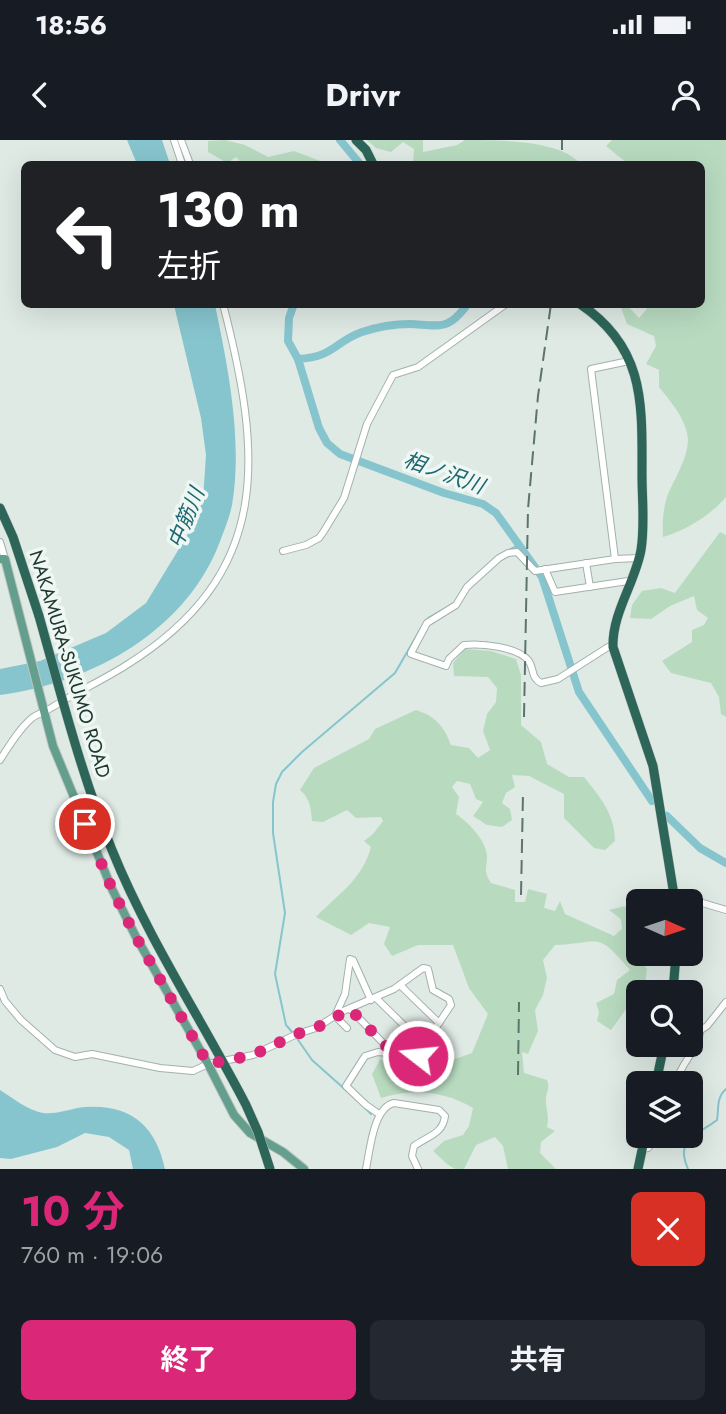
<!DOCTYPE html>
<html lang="ja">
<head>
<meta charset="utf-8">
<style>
	body { margin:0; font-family:Jost,"Noto Sans JP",sans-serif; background:#242831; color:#f1f3f6; height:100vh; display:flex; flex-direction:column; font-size:26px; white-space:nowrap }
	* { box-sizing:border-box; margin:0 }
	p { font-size:23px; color:#9ea1a6 }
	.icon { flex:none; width:38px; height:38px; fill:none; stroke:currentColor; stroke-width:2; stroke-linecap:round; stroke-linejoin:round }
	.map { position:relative; height:1029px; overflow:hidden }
	.details { display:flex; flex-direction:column; background:#171b24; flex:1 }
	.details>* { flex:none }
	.hud { position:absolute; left:21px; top:21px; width:684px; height:147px; border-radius:10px; box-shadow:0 7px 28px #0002; background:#202124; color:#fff; overflow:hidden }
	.needle { width:46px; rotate:93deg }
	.buttons { position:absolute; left:626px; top:749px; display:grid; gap:14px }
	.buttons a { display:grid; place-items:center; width:77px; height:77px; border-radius:10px; background:#171b24; box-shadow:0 7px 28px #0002; font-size:35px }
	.pin { position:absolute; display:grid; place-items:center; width:60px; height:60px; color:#fff; margin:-30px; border:4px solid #fff; border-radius:50%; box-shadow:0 2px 7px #0007 }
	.me { position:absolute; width:77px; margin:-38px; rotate:286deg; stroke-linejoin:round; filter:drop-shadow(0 0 5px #0008) }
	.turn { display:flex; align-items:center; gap:24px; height:147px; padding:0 21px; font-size:32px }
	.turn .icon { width:91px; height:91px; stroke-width:2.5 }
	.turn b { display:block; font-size:49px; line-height:60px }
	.round { display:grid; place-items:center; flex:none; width:74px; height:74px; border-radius:10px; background:#242831 }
	.head { display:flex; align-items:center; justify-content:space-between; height:119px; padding:0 21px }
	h1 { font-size:42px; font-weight:700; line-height:52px; color:#db2777 }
	.button { display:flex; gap:14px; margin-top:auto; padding:14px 21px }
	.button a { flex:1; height:80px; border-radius:10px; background:#db2777; color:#fff; font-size:28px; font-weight:700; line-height:80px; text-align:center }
	.button a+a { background:#242831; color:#f1f3f6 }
	.status { display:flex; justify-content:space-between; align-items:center; height:49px; padding:0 35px; background:#171b24; direction:ltr }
	.status svg { height:19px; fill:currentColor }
	header { display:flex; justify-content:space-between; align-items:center; height:91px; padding:0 21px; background:#171b24; font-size:32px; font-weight:700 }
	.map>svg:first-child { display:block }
	.green { fill:#b8dbc0 }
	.water { fill:#87c5ce }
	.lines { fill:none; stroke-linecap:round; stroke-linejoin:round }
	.stream { stroke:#87c5ce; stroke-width:2 }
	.river { stroke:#87c5ce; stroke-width:8 }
	.minor-casing { stroke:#a2b1ac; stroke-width:8 }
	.major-casing { stroke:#bcc4c2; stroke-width:10 }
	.highway-casing { stroke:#bcc4c2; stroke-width:10 }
	.minor { stroke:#fff; stroke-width:6 }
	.major { stroke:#649f8e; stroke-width:8 }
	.highway { stroke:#2d6558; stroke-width:9 }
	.rail { stroke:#5b756d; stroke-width:2; stroke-dasharray:14 7; stroke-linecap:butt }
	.highway-bridge-casing { stroke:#bcc4c2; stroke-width:10; stroke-linecap:butt }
	.highway-bridge { stroke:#2d6558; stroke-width:9 }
	.route { stroke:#db2777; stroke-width:12; stroke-dasharray:0 21.6 }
	.labels { text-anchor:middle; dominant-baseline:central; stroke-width:7; stroke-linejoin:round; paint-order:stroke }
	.street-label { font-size:19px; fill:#203932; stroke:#eff7f3 }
	.water-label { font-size:21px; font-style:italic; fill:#1d6773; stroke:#eff7f3 }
</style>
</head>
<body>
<div class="status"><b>18:56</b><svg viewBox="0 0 49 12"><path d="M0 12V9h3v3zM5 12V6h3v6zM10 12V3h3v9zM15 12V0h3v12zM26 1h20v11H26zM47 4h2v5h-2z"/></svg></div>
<header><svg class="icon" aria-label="back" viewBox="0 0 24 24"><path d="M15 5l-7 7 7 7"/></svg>Drivr<svg class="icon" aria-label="person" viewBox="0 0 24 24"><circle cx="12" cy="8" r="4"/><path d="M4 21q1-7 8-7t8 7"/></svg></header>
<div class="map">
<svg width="726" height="1029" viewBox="0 0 726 1029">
	<rect width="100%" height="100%" fill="#dfeae5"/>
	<g class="green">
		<path d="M225,0l20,5 23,12 26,-6 34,13h-85l-7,-7 -9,6 -19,-11v-11z"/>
		<path d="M367,0h56v12l34,-7 8,-5c32,0 97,0 115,24h-163l-4,-1 1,-14 -11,-7 -12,10 -15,-4z"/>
		<path d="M612,0h114v357c-16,19 -40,33 -63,40 -1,-14 0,-29 5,-43 7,-16 24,-43 19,-61 -4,-18 -17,-32 -28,-46v-17l-13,-6 10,-18 -2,-10 -27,-12 -7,-19h7l12,13 8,-9 -2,-4 57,-1v-140h-74l-22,-18z"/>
		<path d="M720,392l6,3v182l-5,-3 -2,-17 -8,-14 -40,-10 -9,-12 30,-19v-12l12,-5 4,-7 -11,-8 -3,-14 -24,10 -19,13 -21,-1 2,-13 10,-14 19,-3 14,5z"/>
		<path d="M465,509l26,2 25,8 5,16v50l20,17 6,22 22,13h15c16,20 31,37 31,64l-10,9 -11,-2 -30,-30v-24l-35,-18 -17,-1 3,12 -9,6 -4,10 8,6 2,11 -10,7 -15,-2 -14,-9 10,-14 -7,-3 -6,-15 -13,-3 -5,6 7,10 -3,17c13,9 30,26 31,42 0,14 -4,14 4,27l24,7v12h10l3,-13 19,5 -3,14 11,3 5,-10 5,13 49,22 8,-7 -1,-10 -12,-9 16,-4 7,10 7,-1v12l-8,7 1,18 15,17 -2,14 -34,47 -14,-9 2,-9 -3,-9 18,-9 3,-14 13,-10c-34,-40 -28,-27 -75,-25l-12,15 4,18 -4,17 -8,15 3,21 -10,23 -6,-2 2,21 23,7c3,8 0,10 -1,17 -1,11 4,19 1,30l8,4 -14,11 -1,11 16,16h-48l-5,-23 -8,-9 -19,8 -12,24h-9l-8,-5 -14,-13 11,-10 19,-6 6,-9 4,-18c-29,-17 -60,-20 -92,-10l-9,-24 8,-14 22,-1 31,8 39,-14 16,-39 -19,-26 -16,-43h-35l-26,11 -8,-12 6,-17 -21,-4 -18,12 -35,-18c23,-24 46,-37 55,-70l-7,-6 9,-7 10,-13 -2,-4 -25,1 -9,-8 -24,12 -11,-1c-1,-12 -2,-23 -12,-31l14,-22 55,-29 6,-10 41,-19c19,6 28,16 35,35l18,3 9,10 12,-8 -7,-19 4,-17 9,-12 1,-14 -9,-11 -34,-1 -1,-13z"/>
	</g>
	<g class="water">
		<path d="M127,0h35l8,24h-33z"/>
		<path d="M174,165h41c13,62 28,136 17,200 -2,10 -6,21 -10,31 -32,93 -129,147 -222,159v-26l40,-8 66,-28 40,-30 42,-69 15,-35 3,-44 -5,-37z"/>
		<path d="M0,950c13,8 27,20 43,23 13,2 29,-5 42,-6 46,-3 71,19 80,62h-32l-4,-19 -20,-13 -24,-4 -28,14 -46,12 -11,-1z"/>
	</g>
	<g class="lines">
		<g class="stream">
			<path d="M509,410l10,-5"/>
			<path d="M428,478l16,-9"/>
			<path d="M293,893l-7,-8 -11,-51 10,-61 -12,-80v-31l3,-18 6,-12 20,-20 93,-79 26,-45"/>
			<path d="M296,897l16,23 46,41"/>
			<path d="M364,967l7,7"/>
			<path d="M688,1029c-14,-31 10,-34 29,-49 2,-12 -1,-22 9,-31"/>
		</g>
		<g class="river">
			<path d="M340,0l20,24"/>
			<path d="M294,164l-5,14 -1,23 10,18 21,69 8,15 13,11 104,39 39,11 13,9 46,64 37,115 73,109"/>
			<path d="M298,219c36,-2 36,-17 64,-27 15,-5 33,-8 48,-8 12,0 28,4 38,-1 9,-4 14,-12 20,-19"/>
			<path d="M667,676l33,32 26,15"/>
		</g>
		<defs>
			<g id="minor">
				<path d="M174,0l8,24"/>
				<path d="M181,0l9,24"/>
				<path d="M0,402l5,17"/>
				<path d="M283,411l23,-6 13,-7 5,-7 20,-33 23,-74 26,-49 25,-8 88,-63"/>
				<path d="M615,419l-24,-190 38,-8"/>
				<path d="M586,423l4,24"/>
				<path d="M545,429l10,23 73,-11 3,1"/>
				<path d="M411,513l16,-30 29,-18 11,-18 32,-29 9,-5 9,-1 18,19 80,-12 24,-1"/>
				<path d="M411,514l35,12 3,-7 15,-14c17,-2 53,2 64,15 7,9 2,17 13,23l17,-4 50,-32h5"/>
				<path d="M0,620c9,-14 19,-31 32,-42 5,-4 13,-6 19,-10 24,-15 50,-27 74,-42 149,-92 137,-211 98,-362"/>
				<path d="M675,760l14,-1 37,11"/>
				<path d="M400,845l39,38"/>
				<path d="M0,849l5,12 16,19 34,30 20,7 17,-3 68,14 33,3 15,-7 45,-9 44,-21 19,-6 25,-16 53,-23 29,-21 5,1 5,21 16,9 2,6 -34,51 -4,2 -25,-5"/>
				<path d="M376,858l48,47"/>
				<path d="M350,869l38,39v5l-10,-1 -13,4 -19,30 20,19 13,9"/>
				<path d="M347,888l-12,-12 10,-22 5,-35 3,1 18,40"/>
				<path d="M691,896l16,-10 19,-24"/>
				<path d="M676,943c4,-19 21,-32 24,-50"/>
				<path d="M642,1009l6,-1 10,-12"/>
				<path d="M366,1029c4,-19 7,-61 28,-66l45,7 6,6c-2,18 -17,20 -31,30l-2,10 6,13"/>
			</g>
			<path id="major" d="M0,419h5l48,187 59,143 24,48 72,127 26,51 16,18 33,19 21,17"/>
			<g id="highway">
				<path d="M356,0l10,10 7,14"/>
				<path d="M580,164c66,44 62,101 62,171 0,24 3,51 -1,75 -6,33 -29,63 -28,97l40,119 22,135"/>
				<path d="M0,368l13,29 26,79"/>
				<path d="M673,852l3,-38"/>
				<path d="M656,943l8,-38"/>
				<path d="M638,1029l7,-33"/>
			</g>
		</defs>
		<use href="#minor" class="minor-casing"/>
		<use href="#major" class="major-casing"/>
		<use href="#highway" class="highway-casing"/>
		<use href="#minor" class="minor"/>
		<use href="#major" class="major"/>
		<use href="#highway" class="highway"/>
		<g class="rail">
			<path d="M562,10v-10"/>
			<path d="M524,577l4,-208 10,-113 13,-92"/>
			<path d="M521,755l2,-101"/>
			<path d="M518,935l1,-73"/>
		</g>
		<defs>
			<path id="highway-bridge" d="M39,476c22,78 42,158 73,234 36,89 90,170 134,255l12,27 12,37"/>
		</defs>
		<use href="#highway-bridge" class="highway-bridge-casing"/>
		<use href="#highway-bridge" class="highway-bridge"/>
	</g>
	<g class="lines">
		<path class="route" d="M85,684l27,65 24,48 72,127 45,-9 44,-21 19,-6 34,-19 38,39v5l30,3"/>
	</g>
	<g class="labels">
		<g class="street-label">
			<text transform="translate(70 524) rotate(73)">NAKAMURA-SUKUMO ROAD</text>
		</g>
		<g class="water-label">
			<text transform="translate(444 333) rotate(20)">相ノ沢川</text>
			<text transform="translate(186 378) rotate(-68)">中筋川</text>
		</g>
	</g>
</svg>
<div class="buttons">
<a><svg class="needle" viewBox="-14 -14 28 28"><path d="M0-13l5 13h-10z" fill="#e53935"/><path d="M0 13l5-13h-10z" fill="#9ea1a6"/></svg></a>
<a><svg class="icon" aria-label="search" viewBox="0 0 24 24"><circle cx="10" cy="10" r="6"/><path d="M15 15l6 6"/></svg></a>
<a><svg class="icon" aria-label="layers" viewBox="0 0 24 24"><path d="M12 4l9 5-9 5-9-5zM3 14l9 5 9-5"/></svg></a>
</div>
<div class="pin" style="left:85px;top:684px;background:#d93025"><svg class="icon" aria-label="arrive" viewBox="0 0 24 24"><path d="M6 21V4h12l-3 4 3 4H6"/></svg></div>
<svg class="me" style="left:418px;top:916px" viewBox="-20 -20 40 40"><circle r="17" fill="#db2777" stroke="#fff" stroke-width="3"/><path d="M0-11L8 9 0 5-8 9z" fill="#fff"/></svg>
<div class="hud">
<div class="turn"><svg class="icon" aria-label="left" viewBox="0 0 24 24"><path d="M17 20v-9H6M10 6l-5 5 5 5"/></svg><div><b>130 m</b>左折</div></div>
</div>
</div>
<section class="details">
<div class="head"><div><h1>10 分</h1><p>760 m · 19:06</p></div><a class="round" style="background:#d93025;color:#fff"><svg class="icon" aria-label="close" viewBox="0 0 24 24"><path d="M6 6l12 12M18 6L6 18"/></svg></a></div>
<div class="button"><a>終了</a><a>共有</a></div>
</section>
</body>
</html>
